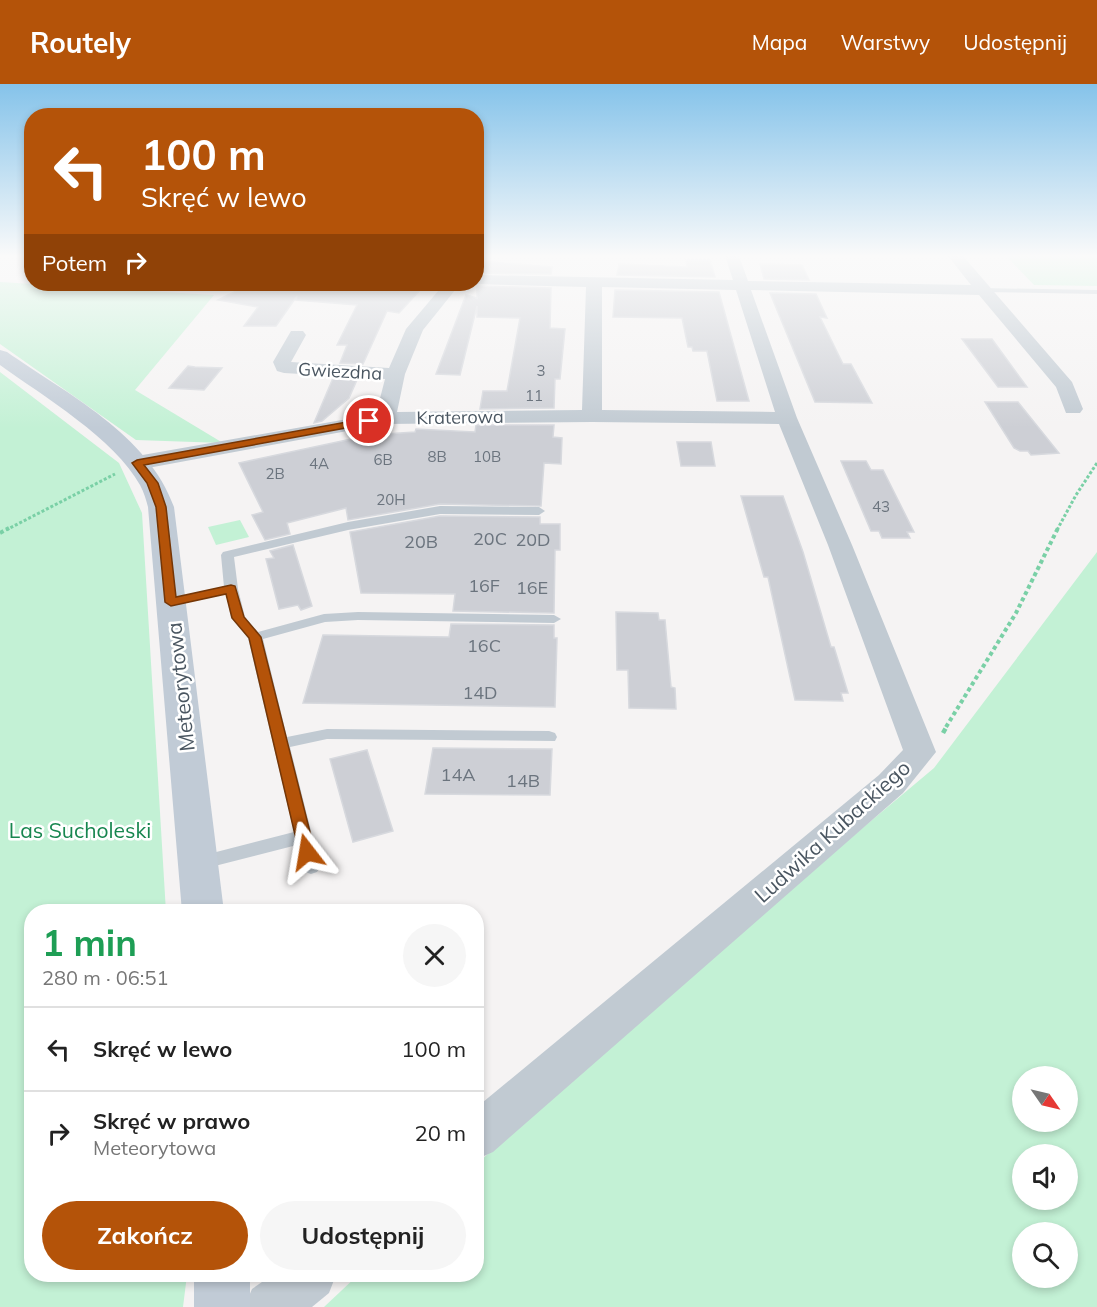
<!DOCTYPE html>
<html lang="pl">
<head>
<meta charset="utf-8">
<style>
	body { margin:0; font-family:Mulish,sans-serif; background:#f6f6f6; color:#222; height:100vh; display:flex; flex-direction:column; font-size:22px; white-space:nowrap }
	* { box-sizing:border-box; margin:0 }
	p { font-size:20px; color:#767676 }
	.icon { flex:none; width:33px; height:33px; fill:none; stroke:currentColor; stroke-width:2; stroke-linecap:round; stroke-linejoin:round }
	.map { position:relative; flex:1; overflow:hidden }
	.details { position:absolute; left:24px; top:820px; width:460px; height:378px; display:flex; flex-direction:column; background:#fff; border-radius:24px; box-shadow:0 3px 9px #0003 }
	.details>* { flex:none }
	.top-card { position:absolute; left:24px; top:24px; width:460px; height:183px; border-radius:24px; box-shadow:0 3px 9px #0003; background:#b45309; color:#fff; overflow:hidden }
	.needle { width:39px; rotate:124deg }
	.tools { position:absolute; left:1012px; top:982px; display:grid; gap:12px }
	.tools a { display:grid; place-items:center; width:66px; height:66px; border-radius:50%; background:#fff; box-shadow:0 3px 9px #0003; font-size:30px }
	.pin { position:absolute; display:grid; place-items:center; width:51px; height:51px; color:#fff; margin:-26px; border:3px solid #fff; border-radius:50%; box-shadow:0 2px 6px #0007 }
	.me { position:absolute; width:66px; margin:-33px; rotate:346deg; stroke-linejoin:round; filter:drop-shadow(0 0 4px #0008) }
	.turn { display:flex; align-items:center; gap:21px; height:126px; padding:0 18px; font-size:27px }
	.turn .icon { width:78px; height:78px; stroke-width:2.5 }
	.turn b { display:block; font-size:42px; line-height:51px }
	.then { display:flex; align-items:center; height:57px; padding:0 18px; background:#0003; gap:12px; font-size:22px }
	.round { display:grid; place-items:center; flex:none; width:63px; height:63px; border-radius:32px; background:#f6f6f6 }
	.headline { display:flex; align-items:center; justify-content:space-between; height:102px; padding:0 18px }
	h1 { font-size:36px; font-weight:700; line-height:45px; color:#1e9e55 }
	.primary-button { display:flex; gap:12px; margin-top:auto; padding:12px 18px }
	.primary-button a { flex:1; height:69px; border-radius:36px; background:#b45309; color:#fff; font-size:24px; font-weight:700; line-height:69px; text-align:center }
	.primary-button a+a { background:#f6f6f6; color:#222 }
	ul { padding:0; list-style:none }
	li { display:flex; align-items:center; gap:18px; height:84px; padding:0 18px; border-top:2px solid #e0e0e0 }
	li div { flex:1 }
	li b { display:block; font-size:22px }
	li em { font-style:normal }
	header { display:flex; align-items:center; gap:36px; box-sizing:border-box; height:84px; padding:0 30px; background:#b45309; color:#fff }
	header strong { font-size:28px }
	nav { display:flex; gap:33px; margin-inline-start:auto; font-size:21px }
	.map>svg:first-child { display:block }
	.green { fill:#c3f1d5; fill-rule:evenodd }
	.building { fill:#cdcfd5; stroke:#d7d9de; stroke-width:1.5 }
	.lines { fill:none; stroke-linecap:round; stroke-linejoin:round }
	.path-far2 { stroke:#7ad0a6; stroke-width:3; stroke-dasharray:3 2; stroke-linecap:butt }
	.path-far1 { stroke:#7ad0a6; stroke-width:4; stroke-dasharray:4 3; stroke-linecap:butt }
	.path { stroke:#7ad0a6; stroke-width:4.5; stroke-dasharray:5 4; stroke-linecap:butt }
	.lane { fill:#c1cad2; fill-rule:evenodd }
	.street { fill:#c1cad2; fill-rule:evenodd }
	.secondary { fill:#c1cbd6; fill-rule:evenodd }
	.route { fill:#b45309; stroke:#753606; stroke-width:1.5 }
	.labels { text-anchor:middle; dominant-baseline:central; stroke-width:5; stroke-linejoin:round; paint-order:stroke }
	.far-number-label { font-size:15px; fill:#6b747e }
	.far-street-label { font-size:18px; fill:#4a5661; stroke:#fff }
	.number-label { font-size:18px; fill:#6b747e }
	.street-label { font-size:21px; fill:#4a5661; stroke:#fff }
	.park-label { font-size:21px; fill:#17864f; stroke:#fff }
</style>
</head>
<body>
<header>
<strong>Routely</strong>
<nav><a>Mapa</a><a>Warstwy</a><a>Udostępnij</a></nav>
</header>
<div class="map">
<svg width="1097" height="1223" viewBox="0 0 1097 1223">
	<rect width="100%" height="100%" fill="#f5f3f3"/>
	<g class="green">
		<path d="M1006,172h91v30l-63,-1z"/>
		<path d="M0,198l214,13 -79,95 88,53 -87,-3 -136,-96z"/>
		<path d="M0,288l119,91 23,50 24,399h-134v363h155l-4,32h-183z"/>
		<path d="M240,436l9,17 -33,8 -8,-18z"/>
		<path d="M1097,468v755h-773l34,-32h119v-111l124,-116 333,-280zM1023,993h45v45h-45zM1023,1071h45v45h-45zM1023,1149h45v45h-45z"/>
	</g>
	<g class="building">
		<path d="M686,176h24l5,17 -98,-2 2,-11 68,3z"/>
		<path d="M481,177l71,6 -1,7 -74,-1z"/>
		<path d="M760,180l42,1 7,15 -45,-1z"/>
		<path d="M250,200h139l35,2 -25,27 -12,-2 -24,53 -23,-1 7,-18h-10l20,-40 -61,-5 1,-4 -21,30h-32l14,-19 -40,-7z"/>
		<path d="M477,202l74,2 -1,40 15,1 -5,50h-5l-1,29 -74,1 3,-18h24l13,-73 -43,-1v-11l-17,69 -24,-1 30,-79 11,3z"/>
		<path d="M615,206l104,2 30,109h-32l-10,-50h-14l-1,-4h-4l-6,-29 -69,-1z"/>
		<path d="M770,209l46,1 11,24 -7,-1 23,47h8l21,39 -57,-1z"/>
		<path d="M962,255h30l35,48h-29z"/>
		<path d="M188,282l7,1 27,1 -18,22 -35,-2z"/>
		<path d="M333,294l24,2 -8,18 -27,23 -8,2z"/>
		<path d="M985,318h33l41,51 -28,2 -3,-4h-8l-6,-3z"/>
		<path d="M476,341h78l-1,12 9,1 -1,26 -17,-1 -3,43 -101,-2 -92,16 -2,-12 -59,15 3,11 -25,6 -13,-25 11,-3 -24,-49 131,-28 45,-3 1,-3 59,3z"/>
		<path d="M677,358h34l4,24h-34z"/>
		<path d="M841,377h25l5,9h12l31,62h-7l3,6h-28l-3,-7h-8z"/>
		<path d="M741,412h42l20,56 28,95h3l14,46h-7l2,8 -48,-1 -27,-123h-4z"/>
		<path d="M440,432l100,1v7h20v26h-5l-1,63 -101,-2 2,-17 -94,-1 -11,-61z"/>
		<path d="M293,461l19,61 -11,4 -3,-5 -19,4 -13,-50 8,-1 -4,-7z"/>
		<path d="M616,528l42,1 1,7h6l6,67 4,1 1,21 -47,-1 -1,-38h-11z"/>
		<path d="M451,540l103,1v13h3l-2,69 -252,-4 20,-68 126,2z"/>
		<path d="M433,664l119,1 -2,46 -125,-1z"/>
		<path d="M367,666l26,81 -40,11 -23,-83z"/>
	</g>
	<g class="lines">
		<g class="path-far2">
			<path d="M6,446l109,-56"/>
			<path d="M1057,446l19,-35 21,-32"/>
		</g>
		<g class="path-far1">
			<path d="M0,449l9,-5"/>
			<path d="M946,643l70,-114 42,-85"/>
		</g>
		<path class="path" d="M943,649l4,-7"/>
		<g class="lane">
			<path d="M981,204l116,2v4l-113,-2h-3z"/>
			<path d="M440,422l99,1 6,4 -6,4 -99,-1 -92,16 -114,27 4,32 7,28 13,15 66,-18 34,-2 196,3 7,4 -7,4 -196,-3 -33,2 -62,17 24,98 40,-8 222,2 6,2 2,4 -2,4 -228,-2 -37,8 30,120 -3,5 -6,2 -6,-2 -8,-27 -98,25 -6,-2 -3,-5 3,-5 101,-26 -46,-194 -17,-20 -5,-24 -55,12 -7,-4 2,-3 58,-12 -3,-32 2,-3 125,-30z"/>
		</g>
		<g class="street">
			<path d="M725,172h14l9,25 223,4 -23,-29h15l109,126 11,27 -3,4h-14l-10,-26 -77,-92 -228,-5 46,128 55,127 84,207 -33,41 -410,359 -16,7v-52l402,-332 24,-25 -75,-205 -49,-121 -187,-2 -207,2 -248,46 -8,-2 -3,-5 3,-5 8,-2 239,-42 9,-35 -101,-6 -7,-2 -4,-9 18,-31h12l3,4 -15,27 98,6 17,-39 38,-45h16l-37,46 -18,44 -8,38 185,-2 4,-123 -114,-3h5v-9l256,5zM602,203l134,3 39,122 -173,-2z"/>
			<path d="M272,1191h64l-7,18 -17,14h-68l8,-18z"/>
		</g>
		<g class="secondary">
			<path d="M0,266l7,2c60,42 141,82 167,155l50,405h-42l-34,-405c-2,-7 -4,-15 -8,-22 -25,-46 -97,-89 -140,-120z"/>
			<rect x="194" y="1191" width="56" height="32"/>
		</g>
	</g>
	<linearGradient id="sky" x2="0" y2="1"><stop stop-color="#85c3ea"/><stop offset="0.5" stop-color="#fafafa"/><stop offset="1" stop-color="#fafafa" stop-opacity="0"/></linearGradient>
	<rect width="1097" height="344" fill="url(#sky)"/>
	<path class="route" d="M369,334l5,3 -1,2 -229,42 14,18 8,24 10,90 55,-12 4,1 9,31 17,20 54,215 -2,4 -6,2 -5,-2 -3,-4 -50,-214 -17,-20 -6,-24 -55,12 -6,-4 -9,-95 -9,-24 -15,-20 5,-3z"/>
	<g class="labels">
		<g class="far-number-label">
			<text x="541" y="286">3</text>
			<text x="534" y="311">11</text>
			<text x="437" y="372">8B</text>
			<text x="487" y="372">10B</text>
			<text x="383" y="375">6B</text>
			<text x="319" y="379">4A</text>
			<text x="275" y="389">2B</text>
			<text x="391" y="415">20H</text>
			<text x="881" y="422">43</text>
		</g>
		<g class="far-street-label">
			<text transform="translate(340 287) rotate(3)">Gwiezdna</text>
			<text transform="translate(460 333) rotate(-1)">Kraterowa</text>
		</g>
		<g class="number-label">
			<text x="490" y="454">20C</text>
			<text x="533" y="455">20D</text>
			<text x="421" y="457">20B</text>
			<text x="484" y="501">16F</text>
			<text x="532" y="503">16E</text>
			<text x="484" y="561">16C</text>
			<text x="480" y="608">14D</text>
			<text x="458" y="690">14A</text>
			<text x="523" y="696">14B</text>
		</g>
		<g class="street-label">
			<text transform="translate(180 603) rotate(-96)">Meteorytowa</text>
			<text transform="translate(832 747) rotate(-42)">Ludwika Kubackiego</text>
		</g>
		<g class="park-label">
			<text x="80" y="746">Las Sucholeski</text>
		</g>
	</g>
</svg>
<div class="tools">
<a><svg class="needle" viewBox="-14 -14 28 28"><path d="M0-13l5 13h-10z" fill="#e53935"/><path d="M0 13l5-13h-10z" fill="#767676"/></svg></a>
<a><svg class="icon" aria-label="sound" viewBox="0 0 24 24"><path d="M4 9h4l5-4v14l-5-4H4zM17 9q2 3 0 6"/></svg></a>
<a><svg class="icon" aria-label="search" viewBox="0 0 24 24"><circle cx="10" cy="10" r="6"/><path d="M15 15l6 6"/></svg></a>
</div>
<div class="pin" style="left:369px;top:337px;background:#d93025"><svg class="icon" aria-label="arrive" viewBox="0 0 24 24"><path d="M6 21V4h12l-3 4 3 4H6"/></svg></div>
<svg class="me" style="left:307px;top:768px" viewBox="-20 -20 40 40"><path d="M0-17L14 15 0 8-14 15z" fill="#b45309" stroke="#fff" stroke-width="4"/></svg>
<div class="top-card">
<div class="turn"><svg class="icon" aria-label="left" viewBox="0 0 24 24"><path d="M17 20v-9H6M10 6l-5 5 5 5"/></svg><div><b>100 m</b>Skręć w lewo</div></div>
<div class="then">Potem<svg class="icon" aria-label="right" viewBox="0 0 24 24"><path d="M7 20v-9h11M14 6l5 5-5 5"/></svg></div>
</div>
<section class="details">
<div class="headline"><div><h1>1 min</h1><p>280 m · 06:51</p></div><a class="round"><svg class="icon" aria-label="close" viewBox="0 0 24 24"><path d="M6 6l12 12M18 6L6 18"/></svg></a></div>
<ul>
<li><svg class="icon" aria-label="left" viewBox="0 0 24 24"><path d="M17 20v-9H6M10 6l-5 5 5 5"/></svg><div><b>Skręć w lewo</b></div><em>100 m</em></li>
<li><svg class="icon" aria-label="right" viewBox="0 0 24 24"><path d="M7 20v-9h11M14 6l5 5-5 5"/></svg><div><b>Skręć w prawo</b><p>Meteorytowa</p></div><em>20 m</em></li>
</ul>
<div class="primary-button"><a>Zakończ</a><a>Udostępnij</a></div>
</section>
</div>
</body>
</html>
